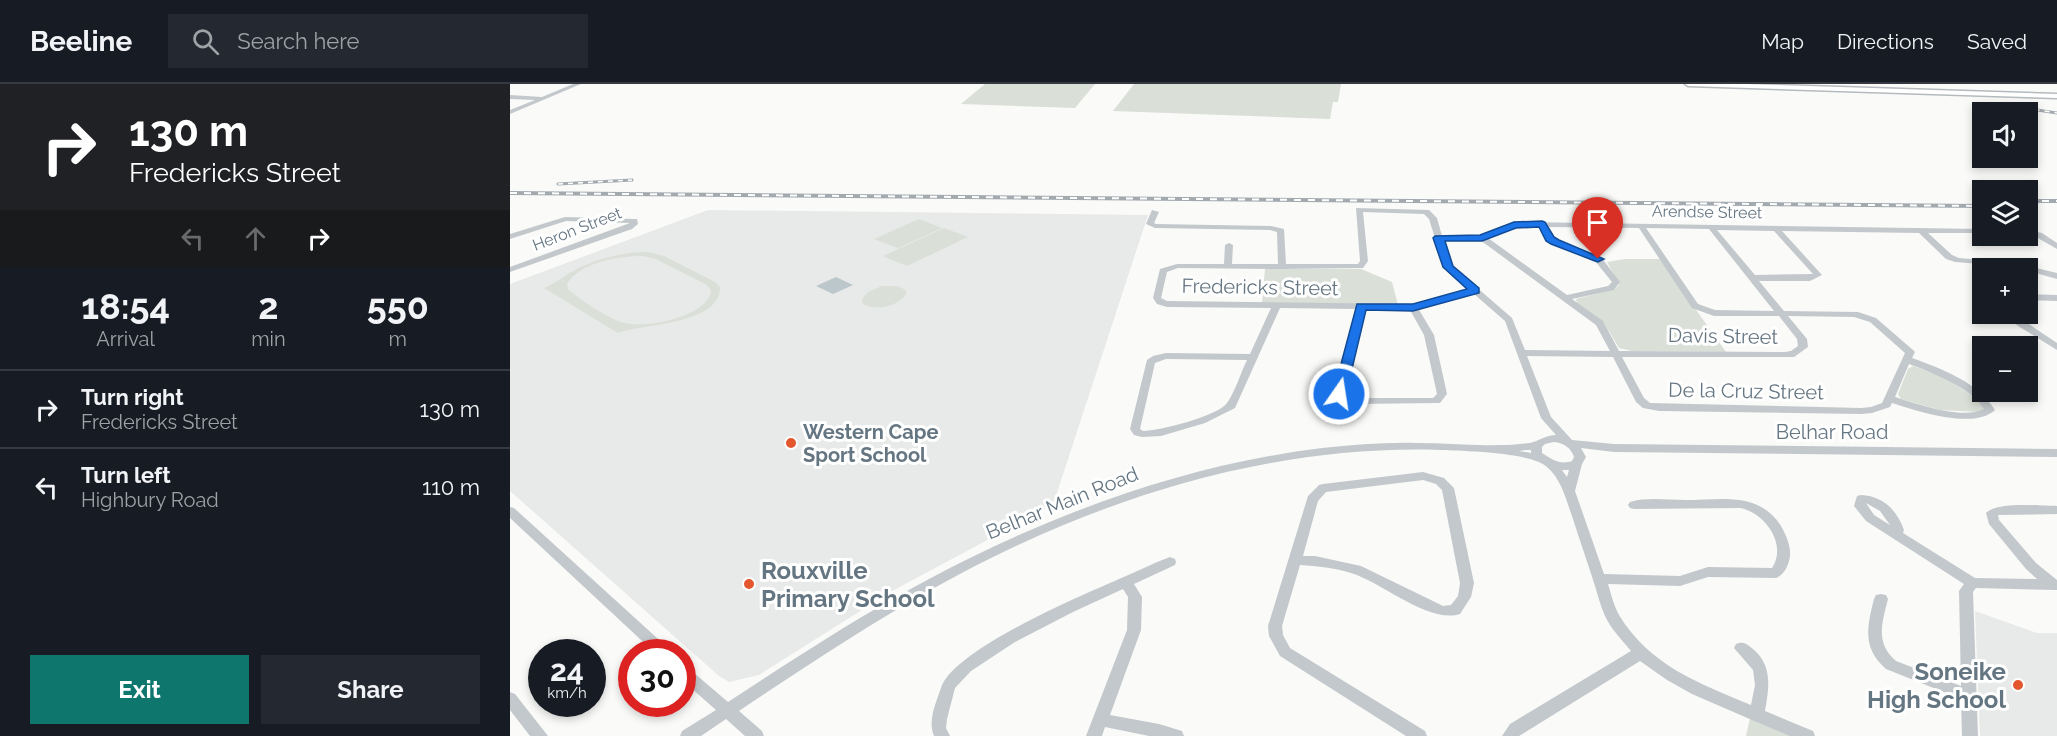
<!DOCTYPE html>
<html lang="en">
<head>
<meta charset="utf-8">
<style>
	body { margin:0; font-family:Raleway,sans-serif; background:#242831; color:#f1f3f6; height:100vh; display:flex; flex-direction:column; font-size:22px; white-space:nowrap }
	* { box-sizing:border-box; margin:0 }
	p { font-size:20px; color:#9ea1a6 }
	.icon { flex:none; width:33px; height:33px; fill:none; stroke:currentColor; stroke-width:2; stroke-linecap:round; stroke-linejoin:round }
	.map { position:relative; flex:1; overflow:hidden }
	.panel { display:flex; flex-direction:column; background:#171b24; width:510px }
	.panel>* { flex:none }
	.guide { background:#202124; color:#fff; overflow:hidden }
	.fabs { position:absolute; left:1462px; top:18px; display:grid; gap:12px }
	.fabs a { display:grid; place-items:center; width:66px; height:66px; border-radius:0px; background:#171b24; box-shadow:0 3px 9px #0003; font-size:30px }
	.speed { position:absolute; left:18px; top:555px; display:flex; gap:12px; font-size:30px; font-weight:700; text-align:center }
	.speed>* { display:grid; place-content:center; width:78px; height:78px; border-radius:50%; background:#171b24; box-shadow:0 3px 9px #0003; line-height:1 }
	.speed small { font-size:15px; font-weight:400 }
	.speed .limit { border:9px solid #d22; background:#fff; color:#111 }
	.pin { position:absolute; display:grid; place-items:center; width:51px; height:51px; color:#fff; margin:-62px -26px; border-radius:50% 50% 50% 0; rotate:-45deg; box-shadow:0 0 6px #0007 }
	.pin .icon { rotate:45deg }
	.me { position:absolute; width:66px; margin:-33px; rotate:13deg; stroke-linejoin:round; filter:drop-shadow(0 0 4px #0008) }
	.turn { display:flex; align-items:center; gap:21px; height:126px; padding:0 30px; font-size:27px }
	.turn .icon { width:78px; height:78px; stroke-width:2.5 }
	.turn b { display:block; font-size:42px; line-height:51px }
	.lanes { display:flex; align-items:center; height:57px; padding:0 30px; background:#0003; justify-content:center; gap:30px; direction:ltr }
	.lanes .off { opacity:.35 }
	.eta { display:flex; justify-content:space-evenly; align-items:center; height:102px; text-align:center }
	.eta b { font-size:36px; font-weight:700; line-height:42px }
	.cta { display:flex; gap:12px; margin-top:auto; padding:12px 30px }
	.cta a { flex:1; height:69px; border-radius:0px; background:#0f766e; color:#fff; font-size:24px; font-weight:700; line-height:69px; text-align:center }
	.cta a+a { background:#242831; color:#f1f3f6 }
	ul { padding:0; list-style:none }
	li { display:flex; align-items:center; gap:18px; height:78px; padding:0 30px; border-top:2px solid #363941 }
	li div { flex:1 }
	li b { display:block; font-size:22px }
	li em { font-style:normal }
	header { display:flex; align-items:center; gap:36px; box-sizing:border-box; height:84px; padding:0 30px; background:#171b24; border-bottom:2px solid #363941 }
	header strong { font-size:28px }
	nav { display:flex; gap:33px; margin-inline-start:auto; font-size:21px }
	.search { width:420px; height:54px; background:#242831; display:flex; align-items:center; gap:15px; box-sizing:border-box; padding:0 21px; border-radius:0px; color:#9ea1a6; font-size:22px }
	main { display:flex; flex:1; min-height:0 }
	.map>svg:first-child { display:block }
	.built { fill:#e8e9e9 }
	.green { fill:#dadfd7; fill-rule:evenodd }
	.water { fill:#bbc7cb }
	.lines { fill:none; stroke-linecap:round; stroke-linejoin:round }
	.major-casing { stroke:#b5babe; stroke-width:3 }
	.minor { fill:#c3c8cc; fill-rule:evenodd }
	.major { fill:#fff; fill-rule:evenodd }
	.rail-far1-casing { stroke:#a2aab0; stroke-width:3 }
	.rail-casing { stroke:#a2aab0; stroke-width:4 }
	.rail-far1 { stroke:#fff; stroke-width:1.5; stroke-dasharray:5; stroke-linecap:butt }
	.rail { stroke:#fff; stroke-width:2; stroke-dasharray:7; stroke-linecap:butt }
	.route { fill:#1a73e8; stroke:#114b97; stroke-width:1.5 }
	.poi-dot { fill:#e4572e; stroke:#fff; stroke-width:2 }
	.labels { text-anchor:middle; dominant-baseline:central; stroke-width:6; stroke-linejoin:round; paint-order:stroke }
	.far-street-label { font-size:16px; fill:#657683; stroke:#fff }
	.street-label { font-size:20px; fill:#657683; stroke:#fff }
	.poi-label { font-size:20px; font-weight:bold; fill:#657683; stroke:#fff; text-anchor:start }
	.near-poi-label { font-size:24px; font-weight:bold; fill:#657683; stroke:#fff; text-anchor:start }
</style>
</head>
<body>
<header>
<strong>Beeline</strong>
<div class="search"><svg class="icon" aria-label="search" viewBox="0 0 24 24"><circle cx="10" cy="10" r="6"/><path d="M15 15l6 6"/></svg>Search here</div>
<nav><a>Map</a><a>Directions</a><a>Saved</a></nav>
</header>
<main>
<section class="panel">
<div class="guide">
<div class="turn"><svg class="icon" aria-label="right" viewBox="0 0 24 24"><path d="M7 20v-9h11M14 6l5 5-5 5"/></svg><div><b>130 m</b>Fredericks Street</div></div>
<div class="lanes"><svg class="icon off" aria-label="left" viewBox="0 0 24 24"><path d="M17 20v-9H6M10 6l-5 5 5 5"/></svg><svg class="icon off" aria-label="ahead" viewBox="0 0 24 24"><path d="M12 20V5M6 11l6-6 6 6"/></svg><svg class="icon" aria-label="right" viewBox="0 0 24 24"><path d="M7 20v-9h11M14 6l5 5-5 5"/></svg></div>
</div>
<div class="eta">
<div><b>18:54</b><p>Arrival</p></div>
<div><b>2</b><p>min</p></div>
<div><b>550</b><p>m</p></div>
</div>
<ul>
<li><svg class="icon" aria-label="right" viewBox="0 0 24 24"><path d="M7 20v-9h11M14 6l5 5-5 5"/></svg><div><b>Turn right</b><p>Fredericks Street</p></div><em>130 m</em></li>
<li><svg class="icon" aria-label="left" viewBox="0 0 24 24"><path d="M17 20v-9H6M10 6l-5 5 5 5"/></svg><div><b>Turn left</b><p>Highbury Road</p></div><em>110 m</em></li>
</ul>
<div class="cta"><a>Exit</a><a>Share</a></div>
</section>
<div class="map">
<svg width="1547" height="652" viewBox="0 0 1547 652">
	<rect width="100%" height="100%" fill="#fafaf8"/>
	<g class="built">
		<path d="M198,126l440,5 -95,290 -161,86 -133,84 -30,7 -10,-6 -209,-185v-207z"/>
		<path d="M1465,527l62,22h20v103h-77z"/>
	</g>
	<g class="green">
		<path d="M475,0h110l-20,24 -114,-4z"/>
		<path d="M624,0h207l-3,18h-5l-3,17 -217,-8z"/>
		<path d="M409,135l23,9 -44,20 -24,-9z"/>
		<path d="M434,144l24,9 -61,29 -24,-10z"/>
		<path d="M138,168l16,4 51,26 5,5c1,38 -81,37 -102,46l-74,-45c13,-5 21,-13 33,-19 22,-11 47,-17 71,-17zM133,172l13,3 51,26 4,5c-1,26 -65,39 -86,33 -15,-3 -45,-23 -57,-34l-1,-5c13,-22 52,-28 76,-28z"/>
		<path d="M1115,175h35l66,93 -94,-1 -13,-3 -15,-25 -27,-20 -1,-4 39,-10 4,-4 -1,-3 -11,-20z"/>
		<path d="M755,185h96l31,13 6,23 -136,-2z"/>
		<path d="M372,202h15l9,4v4c-9,13 -29,17 -43,10l-1,-5 6,-7z"/>
		<path d="M1403,282l35,13 34,24 3,6 -6,3 -39,-2 -39,-11 -3,-5 10,-25z"/>
		<path d="M1240,634l42,18h-46z"/>
	</g>
	<path class="water" d="M326,193l17,8 -20,9 -17,-8z"/>
	<g class="lines">
		<defs>
			<path id="major" d="M1175,0h61l311,10v4l-369,-12z"/>
		</defs>
		<use href="#major" class="major-casing"/>
		<g class="minor">
			<path d="M63,0h8l-71,30v-4l25,-10 -25,-1v-4l32,2z"/>
			<path d="M846,124l73,2 8,8 5,18h39l24,-11 17,-3 461,7v4h-55l24,22 7,3 56,5 42,10v6l-29,-8v-3l-73,-6 -9,-3 -27,-26 -137,-2 40,44 -12,6h-51l25,30 74,1 18,6 37,32 2,2 -3,6c30,11 66,24 83,52 -21,20 -78,1 -103,-7l-2,4 -18,6 -11,1 -202,-3 -16,-3 -7,-6 -23,-45 -86,-1 24,61 21,23 42,4 443,5v8l-443,-5 -33,-4 5,9 -4,7 -7,27 29,83 76,2 28,-9 64,1c16,-24 -8,-56 -32,-60l-106,1 -4,-1 -2,-3 2,-3c16,-5 38,-2 55,-2 36,0 74,-9 96,26 5,9 10,20 9,30 -1,9 -6,19 -14,22l-68,-1 -28,9 -72,-2c3,10 6,22 11,31 31,51 80,68 132,90l4,-20 -2,-15 -19,-22 2,-4c7,-3 11,0 17,5 20,17 16,39 12,62l48,20 2,5h-25l-38,-16 -60,-26 -25,-14 -27,-19 -121,75h-17l8,-12 121,-73c-9,-11 -20,-22 -26,-35 -4,-9 -7,-20 -10,-30 -7,-22 -15,-45 -22,-67 -7,-19 -11,-39 -26,-52 -17,-15 -83,-16 -106,-17 -176,-6 -353,52 -505,137 -68,38 -133,81 -197,124l23,20 2,5h-19l-19,-17 -25,17h-21l2,-5 34,-21 -34,-30v-15l5,2 41,35c66,-43 131,-86 201,-123 122,-65 255,-114 393,-131 32,-3 64,-6 95,-5 27,0 55,3 82,2 10,0 21,-1 31,-2 9,-2 16,-8 26,-8l-15,-17 -36,-97 -31,-27 -56,14 16,27 13,59 -7,9 -87,1 -17,-6 -2,-6 22,-83 -76,-1 -45,100 -30,15 -44,13 -19,1 -8,-2 -4,-6 17,-69 6,-4 13,-3 84,1 21,-46 -104,-1 -10,-3 -4,-6 7,-29 17,-5h47l1,-19 4,-2 4,2 -1,19h46l-1,-32 -7,-2 -115,-2 -9,-4 6,-14 7,2 -5,11 2,1 115,2 13,3 2,35h72l2,-3zM853,128l61,2 5,5 15,48 25,23 -56,14 -246,-3 -6,-3 6,-26 11,-4 104,1 81,-1 5,-7zM1012,142l18,1 7,14 48,20 17,21 -4,4 -41,9 -79,-57 22,-9zM1037,143l92,1 53,80 22,8h65l18,23 1,7 -7,5 -6,1 -166,-1 -16,-30 -31,-22 42,-9 6,-8 -19,-25 -43,-17 -5,-2zM1136,144l63,1 65,82 -59,-1 -17,-6zM1207,146l57,1 39,43 -58,1zM934,156h36l116,85 14,26 -85,-1 -13,-32 -60,-52zM855,225l45,1 14,25 13,59 -4,4h-79l-9,-4zM1278,232l66,1 16,5 35,31 -23,50 -11,4 -10,1 -211,-5 -6,-5 -22,-41h172l14,-10 -1,-8zM656,275l81,1c-6,12 -12,32 -20,43 -9,13 -68,28 -84,28l-3,-2 15,-66zM1399,280c23,9 62,23 75,45 -22,11 -67,-5 -89,-12zM1044,358c10,1 17,6 20,15l-2,4c-12,4 -19,-1 -30,-8v-6l3,-3zM1016,366h5v3l-12,-2zM1052,386h7l-2,7z"/>
			<path d="M55,133l69,2h3l1,5 -6,5 -122,43v-5l120,-44 -64,-2 -56,18v-5z"/>
			<path d="M1518,146l14,3 15,10v6l-21,-12 -8,-3z"/>
			<path d="M1518,210l29,1v6l-29,-1z"/>
			<path d="M1494,230h10l43,29v7l-39,-24z"/>
			<path d="M913,388l21,6 10,10 20,95 -3,14 -11,17c-32,10 -78,-32 -109,-41 -16,-5 -34,-7 -51,-8l-18,61 1,9 7,13 135,83 2,5h-21l-126,-80 -11,-20 -1,-10 40,-130 11,-11 4,-1zM913,396l13,4 6,6 18,93 -2,13 -7,9 -8,1 -6,-3 -76,-37 -46,-10h-12l15,-55 8,-9z"/>
			<path d="M1351,411c22,1 36,15 43,35l-1,3 72,45 62,1 -11,-10 -37,-45 -3,-11c11,-12 54,-7 71,-7v8l-59,1 1,5 37,43 21,17v10l-81,-2 -3,4 5,144h-16l-1,-37 -75,-30c-24,-21 -19,-42 -12,-70l2,-4 5,-1 5,1 2,4c-6,24 -13,44 8,62l65,25 -2,-95 5,-7 -98,-63 -12,-15 3,-10zM1356,419l14,8 10,14 -16,-10z"/>
			<path d="M0,423l4,1 154,140 2,4h-16l-144,-134z"/>
			<path d="M660,473l5,2 1,3 -1,3 -41,19 8,13 -1,33 -31,85 49,9 23,7 2,5h-35l-44,-9 -3,9h-16l41,-106 1,-33 -5,-8 -50,23 -58,30 -44,29 -16,17 -8,31 -1,9 4,8h-16c-7,-16 3,-35 8,-51 18,-38 136,-88 177,-106 17,-7 34,-16 51,-22z"/>
			<path d="M0,608l5,2 33,42h-18l-20,-26z"/>
		</g>
		<use href="#major" class="major"/>
		<defs>
			<g id="rail-far1">
				<path d="M1495,21l52,8"/>
				<path d="M48,100l74,-4"/>
			</g>
			<g id="rail">
				<path d="M0,109l1473,13"/>
				<path d="M1518,117h29"/>
			</g>
		</defs>
		<use href="#rail-far1" class="rail-far1-casing"/>
		<use href="#rail" class="rail-casing"/>
		<use href="#rail-far1" class="rail-far1"/>
		<use href="#rail" class="rail"/>
	</g>
	<path class="route" d="M1032,137l3,1 9,15 5,3 45,19 -6,3 -3,-1 -44,-17 -5,-3 -7,-14 -23,1 -34,13h-37l8,25 26,22v5l-66,18 -47,-1 -20,84 -7,4 -5,-1 -1,-3 24,-90h56l54,-15 -24,-22 -10,-29 2,-2 45,-1 34,-13z"/>
	<g class="poi-dot">
		<circle cx="281" cy="359" r="6"/>
		<circle cx="239" cy="500" r="6"/>
		<circle cx="1508" cy="601" r="6"/>
	</g>
	<g class="labels">
		<g class="far-street-label">
			<text transform="translate(1197 128) rotate(1)">Arendse Street</text>
			<text transform="translate(67 145) rotate(-21)">Heron Street</text>
		</g>
		<g class="street-label">
			<text transform="translate(750 203) rotate(1)">Fredericks Street</text>
			<text transform="translate(1213 252) rotate(1)">Davis Street</text>
			<text transform="translate(1236 307) rotate(1)">De la Cruz Street</text>
			<text x="1322" y="348">Belhar Road</text>
			<text transform="translate(552 419) rotate(-22)">Belhar Main Road</text>
		</g>
		<g class="poi-label">
			<text x="293" y="348">Western Cape<tspan x="293" dy="23">Sport School</tspan></text>
		</g>
		<g class="near-poi-label">
			<text x="251" y="486">Rouxville<tspan x="251" dy="28">Primary School</tspan></text>
			<text x="1496" y="587" text-anchor="end">Soneike<tspan x="1496" dy="28">High School</tspan></text>
		</g>
	</g>
</svg>
<div class="fabs">
<a><svg class="icon" aria-label="sound" viewBox="0 0 24 24"><path d="M4 9h4l5-4v14l-5-4H4zM17 9q2 3 0 6"/></svg></a>
<a><svg class="icon" aria-label="layers" viewBox="0 0 24 24"><path d="M12 4l9 5-9 5-9-5zM3 14l9 5 9-5"/></svg></a>
<a>+</a>
<a>−</a>
</div>
<div class="speed"><div>24<small>km/h</small></div><div class="limit">30</div></div>
<div class="pin" style="left:1088px;top:175px;background:#d93025"><svg class="icon" aria-label="arrive" viewBox="0 0 24 24"><path d="M6 21V4h12l-3 4 3 4H6"/></svg></div>
<svg class="me" style="left:829px;top:310px" viewBox="-20 -20 40 40"><circle r="17" fill="#1a73e8" stroke="#fff" stroke-width="3"/><path d="M0-11L8 9 0 5-8 9z" fill="#fff"/></svg>
</div>
</main>
</body>
</html>
